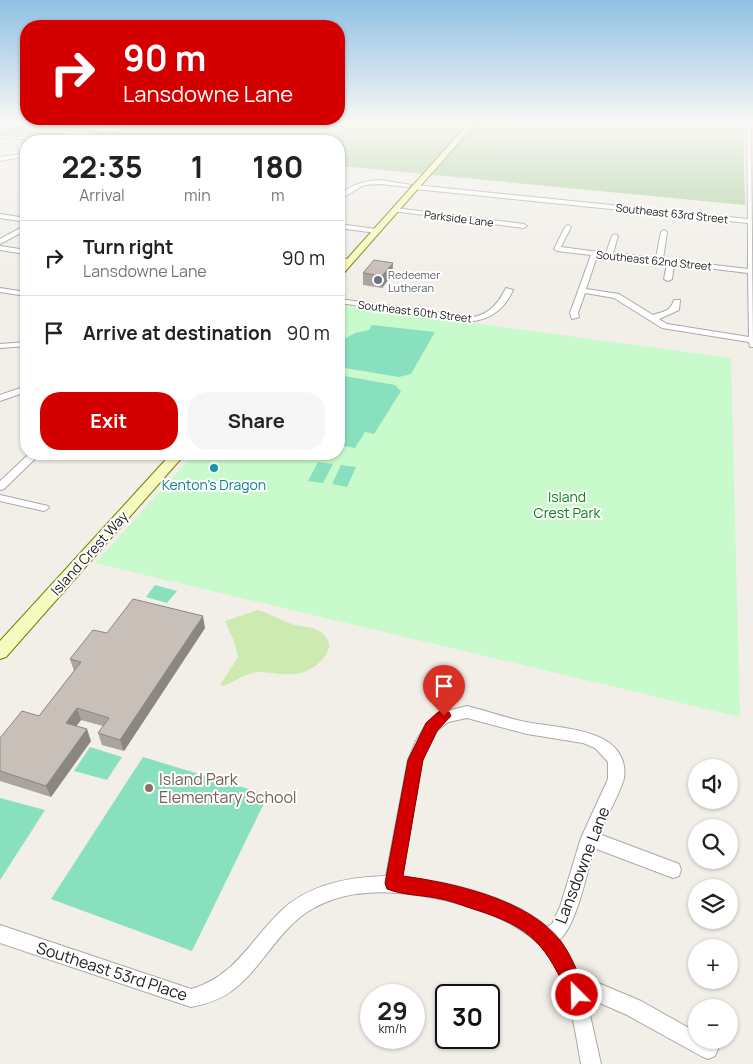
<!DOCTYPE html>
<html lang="en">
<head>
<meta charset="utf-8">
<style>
	body { margin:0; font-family:Manrope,sans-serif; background:#f6f6f6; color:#222; height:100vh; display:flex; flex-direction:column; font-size:19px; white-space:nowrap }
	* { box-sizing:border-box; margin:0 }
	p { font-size:16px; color:#767676 }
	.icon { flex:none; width:28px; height:28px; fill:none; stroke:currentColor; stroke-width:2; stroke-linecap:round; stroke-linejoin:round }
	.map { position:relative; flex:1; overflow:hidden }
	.drawer { position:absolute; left:20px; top:135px; width:325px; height:325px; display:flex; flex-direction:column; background:#fff; border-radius:20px; box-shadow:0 1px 4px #0004 }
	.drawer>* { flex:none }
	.guide { position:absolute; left:20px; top:20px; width:325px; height:105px; border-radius:20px; box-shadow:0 1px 4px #0004; background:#d40000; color:#fff; overflow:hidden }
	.fabs { position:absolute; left:688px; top:759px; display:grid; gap:10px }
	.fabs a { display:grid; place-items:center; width:50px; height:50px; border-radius:50%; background:#fff; box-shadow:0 1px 4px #0004; font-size:25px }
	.speed { position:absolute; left:360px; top:984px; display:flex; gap:10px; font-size:25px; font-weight:700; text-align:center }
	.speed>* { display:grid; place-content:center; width:65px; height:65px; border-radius:50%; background:#fff; box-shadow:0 1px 4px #0004; line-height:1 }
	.speed small { font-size:12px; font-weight:400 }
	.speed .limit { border:2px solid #111; border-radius:8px; background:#fff; color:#111 }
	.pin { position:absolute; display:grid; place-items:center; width:42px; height:42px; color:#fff; margin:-51px -21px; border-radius:50% 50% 50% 0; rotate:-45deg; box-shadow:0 0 5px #0007 }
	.pin .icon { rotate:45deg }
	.me { position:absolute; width:55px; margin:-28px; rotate:337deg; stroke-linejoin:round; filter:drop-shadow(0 0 4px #0008) }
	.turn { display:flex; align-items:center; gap:18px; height:105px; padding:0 20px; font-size:22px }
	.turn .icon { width:65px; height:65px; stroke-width:2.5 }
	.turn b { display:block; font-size:35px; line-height:42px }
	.eta { display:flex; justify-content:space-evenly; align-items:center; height:85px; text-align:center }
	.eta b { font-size:30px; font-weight:700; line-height:35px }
	.primary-button { display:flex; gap:10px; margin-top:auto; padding:10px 20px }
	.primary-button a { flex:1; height:58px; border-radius:20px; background:#d40000; color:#fff; font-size:20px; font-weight:700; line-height:58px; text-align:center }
	.primary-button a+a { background:#f6f6f6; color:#222 }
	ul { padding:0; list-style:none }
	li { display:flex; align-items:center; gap:15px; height:75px; padding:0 20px; border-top:1px solid #e0e0e0 }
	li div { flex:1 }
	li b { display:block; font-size:19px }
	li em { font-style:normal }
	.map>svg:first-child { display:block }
	.grass { fill:#cdebb0 }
	.forest { fill:#add19e }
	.park { fill:#c8facc }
	.pitch { fill:#88e0be }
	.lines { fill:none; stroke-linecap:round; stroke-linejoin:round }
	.stream { stroke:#aad3df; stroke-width:1 }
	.street-casing { stroke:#a9a9a9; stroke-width:2 }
	.secondary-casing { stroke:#707d05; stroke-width:2 }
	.street { fill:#fff; fill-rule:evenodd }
	.secondary { fill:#f7fabf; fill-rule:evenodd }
	.wall { fill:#aba49e }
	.shaded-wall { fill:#8b8681 }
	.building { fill:#c7bfb8; stroke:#8b8681 }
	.route { fill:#d40000; stroke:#8a0000 }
	.worship-dot { fill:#6b7280; stroke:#fff; stroke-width:2 }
	.culture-dot { fill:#0f9aa8; stroke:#fff; stroke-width:2 }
	.education-dot { fill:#8d6e63; stroke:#fff; stroke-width:2 }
	.labels { text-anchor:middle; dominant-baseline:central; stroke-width:4; stroke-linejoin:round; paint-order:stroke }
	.far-street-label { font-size:11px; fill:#222; stroke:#fff }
	.far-worship-label { font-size:11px; fill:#5b616d; stroke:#fff; text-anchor:start }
	.culture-label { font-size:14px; fill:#0d838f; stroke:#fff }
	.park-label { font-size:14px; fill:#0c8416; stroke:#fff }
	.street-label { font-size:14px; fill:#222; stroke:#fff }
	.near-education-label { font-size:16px; fill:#785e54; stroke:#fff; text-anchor:start }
	.near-street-label { font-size:16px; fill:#222; stroke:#fff }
</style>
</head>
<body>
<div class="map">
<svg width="753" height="1064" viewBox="0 0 753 1064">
	<rect width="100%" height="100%" fill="#f2efe9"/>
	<path class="grass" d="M258,610c11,3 20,9 31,13 8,4 20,3 26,6 29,14 7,37 -14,44 -14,4 -28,-1 -42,-1 -11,0 -25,10 -35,14l-4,-1 18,-28 -4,-16 -9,-20z"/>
	<path class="forest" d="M14,124h729l2,81 -405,-39 5,12 -6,2v-39h-238l7,-5 -40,-5 -10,4 15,6 -62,-7 -11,1v-6l13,-1z"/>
	<path class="park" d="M339,305l392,53 9,359 -645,-154 99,-109h145z"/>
	<g class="pitch">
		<path d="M372,325l63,7 -24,42 -12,3 -60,-10v-25l16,-9 14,-3z"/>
		<path d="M339,375l56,10 6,6 -27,43 -9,-2 -10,16 -16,-3z"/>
		<path d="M318,462l15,2 -10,19 -15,-2z"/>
		<path d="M341,465l15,2 -9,20 -15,-3z"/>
		<path d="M155,585l22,6 -10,12 -21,-6z"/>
		<path d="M90,747l32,10 -15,23 -33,-9z"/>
		<path d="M143,757l125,38 -76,156 -141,-52z"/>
		<path d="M0,798l45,12 -45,70z"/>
	</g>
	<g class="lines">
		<g class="stream">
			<path d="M107,124l6,3"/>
			<path d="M126,131l56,10"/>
		</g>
		<defs>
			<g id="street">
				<path d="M747,124h4l2,223h-3l-1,-5 -87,-14 -48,-30 -29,-5 -7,20 1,4 -7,2 -2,-6 21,-58 -34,-4 -3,-2 11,-22 3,-2 3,2 -10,20 45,6 6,-17 3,-2 3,2 -5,17 43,5 5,-26 3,-2 3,2 -4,27 85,10v-46l-333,-34 -3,-2 3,-2 333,34zM597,256l70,8 -3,15 4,2 4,-2 2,-15 74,9 1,64 -82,-13 -8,-5 20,-9 1,-10h-6c-4,12 -10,11 -21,15l-34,-21 -33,-5z"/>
				<path d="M0,136l59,3 3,2 -62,-3z"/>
				<path d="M26,140l2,1 -5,5 3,10 -26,5v-4l21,-3 -4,-8z"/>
				<path d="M380,180l31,5 -3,2 -28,-3 -16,1 -25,15v-5c12,-10 24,-14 41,-15z"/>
				<path d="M395,208l129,16 3,2 -3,2 -131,-17 -1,-1z"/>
				<path d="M0,214l26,4v4l-26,-4z"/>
				<path d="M339,224l37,5 3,2 -3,2 -37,-5z"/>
				<path d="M26,225v5l-26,14v-5z"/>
				<path d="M0,246l26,4v4l-26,-4z"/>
				<path d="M339,257l12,3 1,1 -3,2 -10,-2z"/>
				<path d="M0,288l26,4v4l-26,-4z"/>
				<path d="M506,288l7,2c-8,18 -20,28 -39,31l-135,-18v-4l135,18c17,-4 25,-15 32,-29z"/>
				<path d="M26,342v4l-26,2v-4z"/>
				<path d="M26,386v6l-26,9v-6z"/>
				<path d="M29,454h11l-36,35 -4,1v-9z"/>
				<path d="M0,495l48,11 1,2 -5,3 -44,-10z"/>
				<path d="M467,706c20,5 39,12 59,16 33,7 104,5 98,56 -2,11 -20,44 -25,56l80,30 2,6 -2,6 -6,2 -79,-30c-6,21 -18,80 -35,92l9,13 11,22 62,26 55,31v8c12,0 17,-3 22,9l-3,7 -7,3 -7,-3 -74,-41 -41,-18 15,67h-20c-7,-38 -11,-79 -34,-111 -32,-43 -130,-65 -181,-60 -19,1 -38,7 -54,16 -33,19 -49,58 -79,81 -13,10 -27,14 -42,17l-191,-64v-18l191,64c44,-12 60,-50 91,-79 28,-26 67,-33 104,-34l22,-116 8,-19 11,-18 12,-10zM467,718l60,16 56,9 12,5 13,14v17l-27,59 -21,69 -8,17 -5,3c-34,-30 -100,-46 -145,-50l20,-117 15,-29 11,-9z"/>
			</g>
			<g id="secondary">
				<path d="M74,124l37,4 20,-4c-15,13 -41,8 -57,0z"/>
				<path d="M468,124h7l-133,151 -3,1v-8z"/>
				<path d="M171,454h14l-179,203 -6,2v-18z"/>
			</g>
		</defs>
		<use href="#street" class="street-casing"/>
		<use href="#secondary" class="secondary-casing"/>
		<use href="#street" class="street"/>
		<use href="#secondary" class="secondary"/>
	</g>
	<g class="wall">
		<path d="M393,263l-1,12 -10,13 -19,-3v-12z"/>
		<path d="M205,628l-81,123 -22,-6 -4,-12 5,-7 -22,-6 -5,6 15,15 -40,56 -51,-16v-43l39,-22 35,-45 -4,-12 37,-26z"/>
	</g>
	<g class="shaded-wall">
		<path d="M393,263l-1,12 -10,13v-12z"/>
		<path d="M203,616l2,12 -81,123 -4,-11z"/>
		<path d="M77,708l4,12 -11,15 -4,-12z"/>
		<path d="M87,729l4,12 -40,56 -5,-11z"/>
	</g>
	<g class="building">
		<path d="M374,260l19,3 -11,13 -19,-3z"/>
		<path d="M133,599l70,17 -83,124 -22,-7 11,-15 -32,-10 -11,15 21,6 -41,57 -46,-15v-33l22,-27 17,5 42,-54 -11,-3 23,-29 14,3z"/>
	</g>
	<linearGradient id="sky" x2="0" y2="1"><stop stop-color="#8fc0e4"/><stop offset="0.45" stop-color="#f9f8f5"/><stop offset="1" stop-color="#f9f8f5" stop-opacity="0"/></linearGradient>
	<rect width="753" height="273" fill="url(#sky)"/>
	<path class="route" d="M444,711l5,1 2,4 -14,15 -14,29 -20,116c50,7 124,23 157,64 12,16 19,36 27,55l-3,7 -7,3 -6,-3c-24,-57 -39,-75 -98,-93 -12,-4 -24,-9 -37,-11 -16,-3 -34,-3 -49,-9l-2,-6 23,-123 18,-37 12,-11z"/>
	<circle class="worship-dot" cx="378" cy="280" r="5"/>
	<circle class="culture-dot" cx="214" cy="468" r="5"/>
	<circle class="education-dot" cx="149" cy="788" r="5"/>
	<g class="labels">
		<g class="far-street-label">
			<text transform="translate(672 213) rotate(6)">Southeast 63rd Street</text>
			<text transform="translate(459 218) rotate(7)">Parkside Lane</text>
			<text transform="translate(654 260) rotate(6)">Southeast 62nd Street</text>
			<text transform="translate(415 311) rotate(7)">Southeast 60th Street</text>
		</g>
		<g class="far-worship-label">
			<text x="388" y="274">Redeemer<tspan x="388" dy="13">Lutheran</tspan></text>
		</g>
		<g class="culture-label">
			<text x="214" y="484">Kenton's Dragon</text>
		</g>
		<g class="park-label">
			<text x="567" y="496">Island<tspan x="567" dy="16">Crest Park</tspan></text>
		</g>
		<g class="street-label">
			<text transform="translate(89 553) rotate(-48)">Island Crest Way</text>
		</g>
		<g class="near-education-label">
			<text x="159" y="779">Island Park<tspan x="159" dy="18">Elementary School</tspan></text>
		</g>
		<g class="near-street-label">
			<text transform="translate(582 865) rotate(-69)">Lansdowne Lane</text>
			<text transform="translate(112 971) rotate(18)">Southeast 53rd Place</text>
		</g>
	</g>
</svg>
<div class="fabs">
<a><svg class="icon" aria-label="sound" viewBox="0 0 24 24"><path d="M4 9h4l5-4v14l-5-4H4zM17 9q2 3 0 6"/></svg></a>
<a><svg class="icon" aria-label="search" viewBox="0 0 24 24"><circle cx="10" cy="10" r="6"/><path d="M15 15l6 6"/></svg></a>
<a><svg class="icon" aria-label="layers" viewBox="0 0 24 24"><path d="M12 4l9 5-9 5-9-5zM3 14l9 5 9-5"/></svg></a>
<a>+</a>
<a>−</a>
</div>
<div class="speed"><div>29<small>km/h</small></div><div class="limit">30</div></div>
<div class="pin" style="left:444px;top:716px;background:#d93025"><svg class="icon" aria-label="arrive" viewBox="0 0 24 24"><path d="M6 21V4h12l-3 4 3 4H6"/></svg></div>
<svg class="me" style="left:577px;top:995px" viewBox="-20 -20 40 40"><circle r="17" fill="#d40000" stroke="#fff" stroke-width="3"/><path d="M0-11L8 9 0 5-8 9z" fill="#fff"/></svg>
<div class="guide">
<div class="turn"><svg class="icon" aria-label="right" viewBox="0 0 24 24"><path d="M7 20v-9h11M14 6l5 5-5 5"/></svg><div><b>90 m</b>Lansdowne Lane</div></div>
</div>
<section class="drawer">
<div class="eta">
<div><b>22:35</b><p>Arrival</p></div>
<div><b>1</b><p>min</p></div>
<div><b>180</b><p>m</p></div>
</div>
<ul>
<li><svg class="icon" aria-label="right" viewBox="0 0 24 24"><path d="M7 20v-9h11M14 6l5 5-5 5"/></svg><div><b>Turn right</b><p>Lansdowne Lane</p></div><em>90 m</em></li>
<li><svg class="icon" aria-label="arrive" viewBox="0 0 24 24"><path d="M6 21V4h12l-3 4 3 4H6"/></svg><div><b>Arrive at destination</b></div><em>90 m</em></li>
</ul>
<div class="primary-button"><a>Exit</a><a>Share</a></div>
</section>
</div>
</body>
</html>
